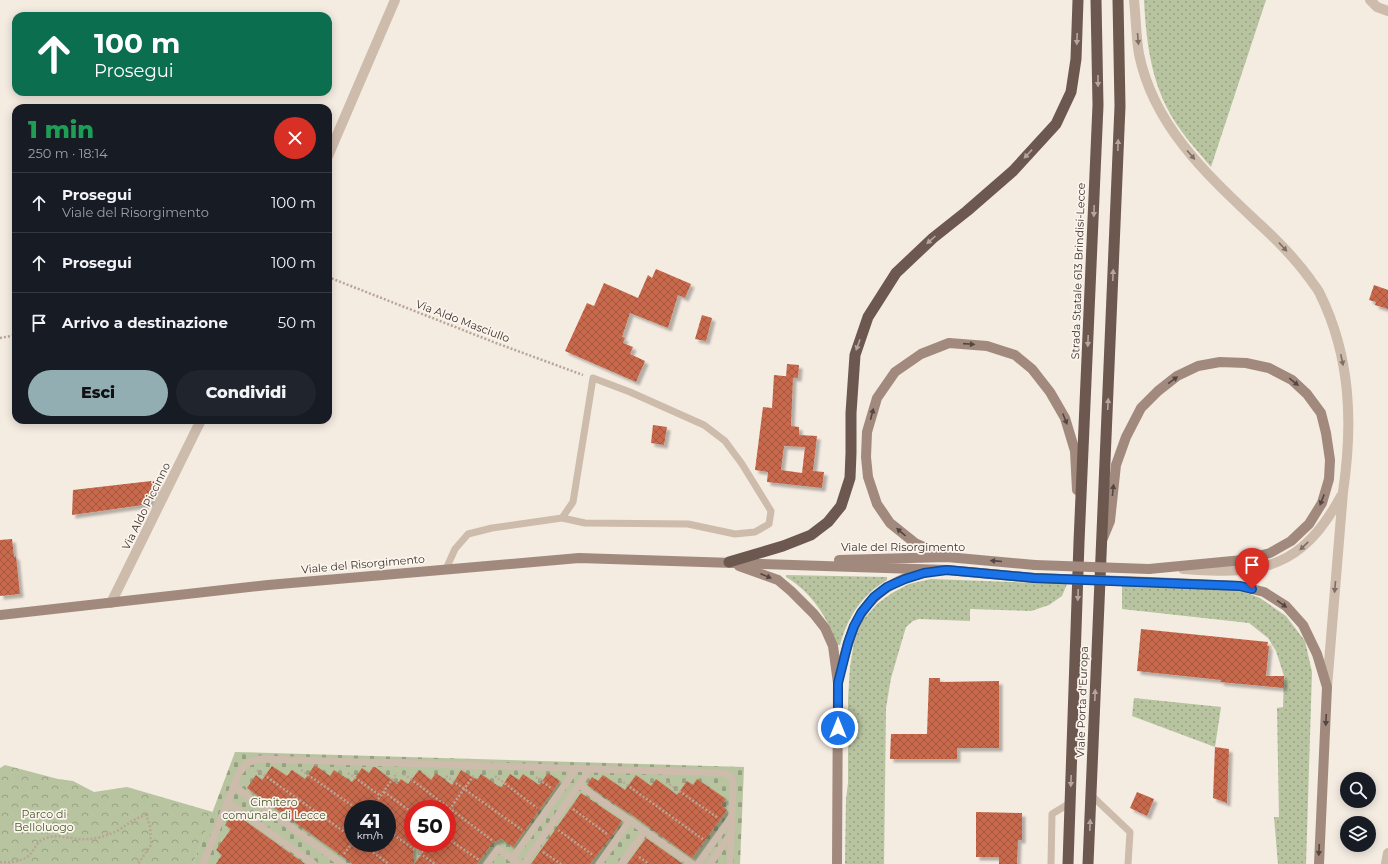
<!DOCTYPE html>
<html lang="it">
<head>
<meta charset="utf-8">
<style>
	body { margin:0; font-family:Montserrat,sans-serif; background:#20242c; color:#f1f3f6; height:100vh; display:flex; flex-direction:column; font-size:15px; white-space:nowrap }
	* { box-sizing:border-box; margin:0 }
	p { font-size:13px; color:#9ea1a6 }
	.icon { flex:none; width:22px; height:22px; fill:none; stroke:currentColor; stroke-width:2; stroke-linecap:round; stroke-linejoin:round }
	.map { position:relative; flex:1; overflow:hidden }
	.panel { position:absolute; left:12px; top:104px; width:320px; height:320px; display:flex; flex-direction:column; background:#171b24; border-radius:12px; box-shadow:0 2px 10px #0003 }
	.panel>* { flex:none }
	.guide { position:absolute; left:12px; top:12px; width:320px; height:84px; border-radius:12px; box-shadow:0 2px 10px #0003; background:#0b6e4f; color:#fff; overflow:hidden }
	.tools { position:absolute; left:1340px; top:772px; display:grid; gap:8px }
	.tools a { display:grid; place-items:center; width:36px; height:36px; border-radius:50%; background:#171b24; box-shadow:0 2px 10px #0003; font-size:20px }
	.speed { position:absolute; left:344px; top:800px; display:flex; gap:8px; font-size:20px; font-weight:700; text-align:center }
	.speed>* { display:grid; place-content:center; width:52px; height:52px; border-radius:50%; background:#171b24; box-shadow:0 2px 10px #0003; line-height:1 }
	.speed small { font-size:10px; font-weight:400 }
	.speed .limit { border:6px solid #d22; background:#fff; color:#111 }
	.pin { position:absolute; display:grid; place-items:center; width:34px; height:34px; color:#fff; margin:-41px -17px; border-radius:50% 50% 50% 0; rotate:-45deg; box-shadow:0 0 4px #0007 }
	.pin .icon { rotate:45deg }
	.me { position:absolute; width:44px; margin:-22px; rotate:0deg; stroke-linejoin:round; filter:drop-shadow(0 0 3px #0008) }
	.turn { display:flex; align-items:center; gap:14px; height:84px; padding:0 16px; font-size:18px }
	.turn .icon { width:52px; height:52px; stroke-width:2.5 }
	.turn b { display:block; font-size:28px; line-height:34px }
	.round { display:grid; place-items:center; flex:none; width:42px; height:42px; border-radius:21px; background:#20242c }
	.overview { display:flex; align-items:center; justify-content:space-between; height:68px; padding:0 16px }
	h1 { font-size:24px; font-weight:800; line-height:30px; color:#1e9e55 }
	.action { display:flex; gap:8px; margin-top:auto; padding:8px 16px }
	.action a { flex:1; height:46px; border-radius:24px; background:#92aeb2; color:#111; font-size:16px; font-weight:800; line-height:46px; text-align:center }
	.action a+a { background:#20242c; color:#f1f3f6 }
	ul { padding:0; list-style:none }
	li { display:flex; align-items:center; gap:12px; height:60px; padding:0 16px; border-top:1px solid #363941 }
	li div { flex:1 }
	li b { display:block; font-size:15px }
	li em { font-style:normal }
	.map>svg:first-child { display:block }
	.grass { fill:url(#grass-dots) }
	.cemetery { fill:url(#cemetery-stones); fill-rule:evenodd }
	.park { fill:url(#park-crowns) }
	.building { fill:url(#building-cross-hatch); fill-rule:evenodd; filter:url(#shadow) }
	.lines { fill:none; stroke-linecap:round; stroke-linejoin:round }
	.path { stroke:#b9a596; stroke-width:2.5; stroke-dasharray:2 2; stroke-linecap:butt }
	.service { stroke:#cdbbac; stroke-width:7 }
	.minor { stroke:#cdbbac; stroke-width:10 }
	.tertiary { stroke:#cdbbac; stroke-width:10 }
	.secondary { stroke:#a18a7d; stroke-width:10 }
	.trunk { stroke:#6c584f; stroke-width:11 }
	.secondary-bridge { stroke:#a18a7d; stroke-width:10 }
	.oneway { fill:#b4a69e }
	.oneway2 { fill:#7d6f65 }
	.oneway3 { fill:#544640 }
	.route-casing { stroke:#114b97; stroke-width:10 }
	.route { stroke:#1a73e8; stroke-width:7 }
	.labels { text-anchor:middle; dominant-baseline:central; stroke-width:3.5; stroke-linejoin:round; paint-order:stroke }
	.street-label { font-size:11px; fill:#3b302b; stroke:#fbf5ee }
	.park-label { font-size:11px; fill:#4a5a2e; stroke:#fbf5ee }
</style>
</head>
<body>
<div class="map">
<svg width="1388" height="864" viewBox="0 0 1388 864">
	<defs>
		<pattern id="grass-dots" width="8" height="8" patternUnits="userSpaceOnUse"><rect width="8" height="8" fill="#b8c4a0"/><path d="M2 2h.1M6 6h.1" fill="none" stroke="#97a083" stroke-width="1.8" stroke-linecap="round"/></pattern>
		<pattern id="cemetery-stones" width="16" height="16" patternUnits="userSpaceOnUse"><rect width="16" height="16" fill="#b8c4a0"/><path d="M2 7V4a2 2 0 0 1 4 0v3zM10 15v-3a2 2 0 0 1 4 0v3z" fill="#97a083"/></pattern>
		<pattern id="park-crowns" width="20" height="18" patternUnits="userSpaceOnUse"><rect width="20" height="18" fill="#b8c4a0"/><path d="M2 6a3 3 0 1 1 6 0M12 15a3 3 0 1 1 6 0" fill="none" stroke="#97a083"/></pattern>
		<pattern id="building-cross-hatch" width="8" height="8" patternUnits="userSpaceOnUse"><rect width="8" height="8" fill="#c8694b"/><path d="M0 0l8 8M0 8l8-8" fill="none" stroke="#a4573f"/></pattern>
		<filter id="shadow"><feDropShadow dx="3.5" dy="3.5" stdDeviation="1" flood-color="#0004"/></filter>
	</defs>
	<rect width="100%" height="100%" fill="#f4ebe1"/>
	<g class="grass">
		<path d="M1144,0h122l-55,167c-16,-19 -33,-37 -44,-59 -17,-34 -21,-71 -23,-108z"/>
		<path d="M786,575l101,2v3c-25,15 -39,36 -47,65h-3c-10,-29 -25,-52 -51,-68z"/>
		<path d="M931,579l136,5 -5,12 -13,9 -18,6 -61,-2v12l-51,-2 -6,2 -7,6 -15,51 -5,30 -2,156h-39l1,-65 2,-16v-84l2,-32 4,-25 8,-21 15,-17 15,-11 17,-9z"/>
		<path d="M1122,585l115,4 23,9 26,18 19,25 7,31 -6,192h-28l-4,-47h5l-2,-109 6,-1 1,-31 -8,-25 -8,-13 -19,-15 -127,-14z"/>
		<path d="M1134,698l87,9 -6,40 -83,-31z"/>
	</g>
	<path class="cemetery" d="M235,752l509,15 -4,97h-547zM353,809h34v34h-34zM413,809h34v34h-34z"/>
	<path class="park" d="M5,765l53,14 15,2 21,11 33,-5 86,25 -20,52h-193v-96z"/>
	<g class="building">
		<path d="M656,269l35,15 -6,14 -7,-3 -10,33 -38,-15 -8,24 3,1 -2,5 10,4 -3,7 15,7 -9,21 -71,-31 22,-48 7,3 10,-23 34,15 10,-23 4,3z"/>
		<path d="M1374,285l14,5v19l-13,-4 1,-3 -7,-2z"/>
		<path d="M702,315l10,3 -6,23 -11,-2z"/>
		<path d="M787,364l12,1 -1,13 -12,-1z"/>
		<path d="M774,375l19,2 -2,49 8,1v8l18,1 -4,35 11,1 -2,16 -55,-6 1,-10 -13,-2 8,-63 9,1zM784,446l21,1 -3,26 -21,-3z"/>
		<path d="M653,425l14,2 -3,18 -13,-2z"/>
		<path d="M160,480l-10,24 -78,11 1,-25z"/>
		<path d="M12,539l2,18 2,-1 4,38 -20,2v-56z"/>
		<path d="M1141,629l127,13 -1,4h2l-3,30h18v12l-64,-6 1,-2 -84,-9z"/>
		<path d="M929,678h11v4l59,-1v67h-42v11h-67l1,-25h36z"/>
		<path d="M1215,747l14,2 -2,54 -14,-5z"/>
		<path d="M272,766l15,10 5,-6 13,9 9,-13h2l14,10 4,-6 18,12 10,-14 7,5 4,-6h2l22,17 4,-5 7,5 11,-14 12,10 5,-7 16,12 9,-15 16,10 4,-6 20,14 9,-14 9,6 4,-6 16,11 9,-12 12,8 -47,66 -11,-8 -9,3 -16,22h-63l16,-21h17v-34h-34v55h-60l-106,-76 9,-13 6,5zM353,809h34v34h-34z"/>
		<path d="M603,775l22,15 11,-15 15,11 5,-7 21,16 10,-14 6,4 4,-6 29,20 -5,6 6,5 -35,48 -64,-46v1l-41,-28 5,-8 6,4z"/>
		<path d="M1137,792l17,7 -7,17 -17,-8z"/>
		<path d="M581,793l41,28 -8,12 -24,31h-59z"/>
		<path d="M976,812l46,1v27h-4l-1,24h-18v-7h-23z"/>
		<path d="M234,813l42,30 29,21h-89l6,-9 -6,-5 15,-21 -6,-4z"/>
		<path d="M646,838l37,26h-56z"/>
	</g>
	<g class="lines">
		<g class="path">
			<path d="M328,277l168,66 87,32"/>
			<path d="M0,338l16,-3"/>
			<path d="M257,770l96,68"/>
			<path d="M301,770l56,39"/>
			<path d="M348,773l33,23"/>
			<path d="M404,774l89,67"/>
			<path d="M446,776l76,54"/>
			<path d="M495,776l42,32"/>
			<path d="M536,777l15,11"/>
			<path d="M620,780l84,60"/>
			<path d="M666,782l52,36"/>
			<path d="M384,792l29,21"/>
			<path d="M371,809l26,-36"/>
			<path d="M573,809l34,25"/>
			<path d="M447,813l27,-38"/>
			<path d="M387,830l48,34"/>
			<path d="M558,830l35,25"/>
			<path d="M447,838l32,22"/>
			<path d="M360,843l29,21"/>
			<path d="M543,852l18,12"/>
			<path d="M419,853l7,-10"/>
			<path d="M344,854l9,-12"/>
			<path d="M639,857l10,7"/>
			<path d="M0,862c9,1 19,0 27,-5 8,-6 8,-15 19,-19 14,-5 30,3 44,1 10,-1 19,-4 29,-9 9,-6 16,-12 27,-15l4,11 1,19 -13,19"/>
		</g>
		<g class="service">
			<path d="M446,569l9,-20 13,-15 24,-6 70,-10 11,-16 20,-124 37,14 74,33 21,16 17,23 29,47 -2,13 -14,8 -20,2 -47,-10 -103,-1 -23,-5"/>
			<path d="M579,785l113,79"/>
			<path d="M234,786l108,78"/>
			<path d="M1091,795l39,37 -2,32"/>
			<path d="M227,802l87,62"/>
			<path d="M512,859l64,-90"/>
			<path d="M203,864l36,-91 8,-10 12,-4 465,14 8,4 1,9 -3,78"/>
			<path d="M487,864l11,-15 21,15"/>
			<path d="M524,864l66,-95"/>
			<path d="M599,864l31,-44"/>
			<path d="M621,864l24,-33"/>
			<path d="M698,864l34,-48"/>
			<path d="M710,864l21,-31"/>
			<path d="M1051,864l1,-50 18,-11"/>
		</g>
		<g class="minor">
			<path d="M1370,0l7,7 11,4"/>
			<path d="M328,156l67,-156"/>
			<path d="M111,603l90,-183"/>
		</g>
		<g class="tertiary">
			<path d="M1134,0c2,18 2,37 5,54 14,70 66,119 116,166 20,18 39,37 55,59 3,5 8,10 10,15 31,63 33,130 23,198l-16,195"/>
			<path d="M1183,569c19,1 39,3 58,1 51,-3 78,-33 100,-74"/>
			<path d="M1386,864l2,-11"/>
		</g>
		<g class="secondary">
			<path d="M1103,538l7,-17 6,-56 10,-28 15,-29 17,-17 19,-15 21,-10 22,-4 26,1 23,5 23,12 15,14 14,19 5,20 4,27 -1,19 -7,24 -13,21 -18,17 -21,12 -27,7 -94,9"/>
			<path d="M947,557l-32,-14 -25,-20 -13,-19 -9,-27 -2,-20 1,-25 10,-34 18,-26 26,-18 28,-11 38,3 28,9 17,14 18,23 15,26 10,33 2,39"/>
			<path d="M839,560l108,-3 88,8"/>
			<path d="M739,566l39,14 13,11 23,23 11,14 8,18 5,37 -1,181"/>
			<path d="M1149,582l91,4 24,6 22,14 17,19 14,29 10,33 -8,177"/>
			<path d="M0,615l268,-30 311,-27 368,12 87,8"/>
			<path d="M839,677c10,-39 17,-74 56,-94 10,-5 21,-9 32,-11"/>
		</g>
		<g class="trunk">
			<path d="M729,562l54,-16 28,-11 17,-13 13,-16 9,-28 1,-25v-40l4,-58 13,-38 28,-44 37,-35 34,-27 46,-40 43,-47 15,-32 5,-33 2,-59"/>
			<path d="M1068,864l11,-322 19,-437 -2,-105"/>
			<path d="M1088,864l32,-758 -2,-106"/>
		</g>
		<g class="secondary-bridge">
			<path d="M1035,565l114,4"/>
			<path d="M1034,578l115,4"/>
		</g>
	</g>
	<defs><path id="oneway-solid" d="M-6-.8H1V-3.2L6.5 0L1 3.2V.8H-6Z"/></defs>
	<g class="oneway">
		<use href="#oneway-solid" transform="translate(1077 39) rotate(92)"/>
		<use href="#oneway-solid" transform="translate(1098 81) rotate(90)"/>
		<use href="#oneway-solid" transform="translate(1118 145) rotate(-88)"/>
		<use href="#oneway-solid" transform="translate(1028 154) rotate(133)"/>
		<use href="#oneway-solid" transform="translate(1094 211) rotate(92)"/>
		<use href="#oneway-solid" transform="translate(931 240) rotate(138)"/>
		<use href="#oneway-solid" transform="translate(1113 275) rotate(-88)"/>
		<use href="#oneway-solid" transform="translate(1088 341) rotate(92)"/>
		<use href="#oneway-solid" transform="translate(858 345) rotate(110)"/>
		<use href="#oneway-solid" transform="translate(1108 404) rotate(-87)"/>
		<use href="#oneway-solid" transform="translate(1078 595) rotate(92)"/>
		<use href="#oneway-solid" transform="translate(1095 695) rotate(-88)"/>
		<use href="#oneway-solid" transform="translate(1071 781) rotate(92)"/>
		<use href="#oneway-solid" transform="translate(1090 825) rotate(-88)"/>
	</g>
	<g class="oneway2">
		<use href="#oneway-solid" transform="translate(1138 39) rotate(85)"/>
		<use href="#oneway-solid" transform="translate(1191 155) rotate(49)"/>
		<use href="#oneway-solid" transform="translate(1283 247) rotate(47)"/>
		<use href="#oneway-solid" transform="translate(1342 360) rotate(78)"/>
		<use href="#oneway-solid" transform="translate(1304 546) rotate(136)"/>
		<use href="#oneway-solid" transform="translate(1335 587) rotate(95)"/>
	</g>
	<g class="oneway3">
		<use href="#oneway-solid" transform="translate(969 344) rotate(4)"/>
		<use href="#oneway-solid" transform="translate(1173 380) rotate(-36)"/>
		<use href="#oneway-solid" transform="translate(1294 382) rotate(39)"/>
		<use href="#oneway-solid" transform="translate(872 414) rotate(-75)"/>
		<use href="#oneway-solid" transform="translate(1065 419) rotate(68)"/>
		<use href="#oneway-solid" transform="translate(1113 490) rotate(-84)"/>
		<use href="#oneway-solid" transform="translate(1322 500) rotate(111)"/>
		<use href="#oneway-solid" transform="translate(901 532) rotate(-140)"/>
		<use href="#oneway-solid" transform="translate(996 561) rotate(-175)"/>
		<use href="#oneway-solid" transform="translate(766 576) rotate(22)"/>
		<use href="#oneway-solid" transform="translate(1282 604) rotate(35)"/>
		<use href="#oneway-solid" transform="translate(1326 720) rotate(93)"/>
		<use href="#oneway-solid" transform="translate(1319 850) rotate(93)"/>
	</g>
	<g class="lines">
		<defs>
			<path id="route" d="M838,728v-45l10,-40 6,-17 7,-13 13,-16 13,-10 18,-8 19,-6 23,-3 87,8 206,8 12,3"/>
		</defs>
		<use href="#route" class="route-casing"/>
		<use href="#route" class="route"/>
	</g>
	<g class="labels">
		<g class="street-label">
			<text transform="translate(1078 271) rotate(-88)">Strada Statale 613 Brindisi-Lecce</text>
			<text transform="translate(463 321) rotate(21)">Via Aldo Masciullo</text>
			<text transform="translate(146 506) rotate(-64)">Via Aldo Piccinno</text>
			<text x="903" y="547">Viale del Risorgimento</text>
			<text transform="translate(363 564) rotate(-5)">Viale del Risorgimento</text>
			<text transform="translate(1082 702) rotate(-88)">Viale Porta d'Europa</text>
		</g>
		<g class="park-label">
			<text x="274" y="802">Cimitero<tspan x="274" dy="13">comunale di Lecce</tspan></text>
			<text x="44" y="814">Parco di<tspan x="44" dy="13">Belloluogo</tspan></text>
		</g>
	</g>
</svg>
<div class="tools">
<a><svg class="icon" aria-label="search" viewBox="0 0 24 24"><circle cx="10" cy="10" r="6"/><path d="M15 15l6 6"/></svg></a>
<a><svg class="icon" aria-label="layers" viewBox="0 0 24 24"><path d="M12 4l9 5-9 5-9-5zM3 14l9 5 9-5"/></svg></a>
</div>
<div class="speed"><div>41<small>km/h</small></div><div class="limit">50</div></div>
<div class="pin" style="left:1252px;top:589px;background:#d93025"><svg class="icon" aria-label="arrive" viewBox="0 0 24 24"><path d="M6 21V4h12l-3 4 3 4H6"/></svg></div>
<svg class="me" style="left:838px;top:728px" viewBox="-20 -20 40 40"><circle r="17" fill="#1a73e8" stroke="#fff" stroke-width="3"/><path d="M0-11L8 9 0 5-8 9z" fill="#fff"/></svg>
<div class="guide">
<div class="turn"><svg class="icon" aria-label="ahead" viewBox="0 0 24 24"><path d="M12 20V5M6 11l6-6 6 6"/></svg><div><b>100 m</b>Prosegui</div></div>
</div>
<section class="panel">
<div class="overview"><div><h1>1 min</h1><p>250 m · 18:14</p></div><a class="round" style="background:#d93025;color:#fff"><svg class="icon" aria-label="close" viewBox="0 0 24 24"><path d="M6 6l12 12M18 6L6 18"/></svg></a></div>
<ul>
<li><svg class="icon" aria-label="ahead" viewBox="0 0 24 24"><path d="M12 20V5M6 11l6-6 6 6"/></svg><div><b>Prosegui</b><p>Viale del Risorgimento</p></div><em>100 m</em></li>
<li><svg class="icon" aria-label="ahead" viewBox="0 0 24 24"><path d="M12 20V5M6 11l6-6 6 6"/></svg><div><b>Prosegui</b></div><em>100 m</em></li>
<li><svg class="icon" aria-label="arrive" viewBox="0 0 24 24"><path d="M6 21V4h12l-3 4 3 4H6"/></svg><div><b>Arrivo a destinazione</b></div><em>50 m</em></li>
</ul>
<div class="action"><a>Esci</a><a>Condividi</a></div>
</section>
</div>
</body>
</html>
